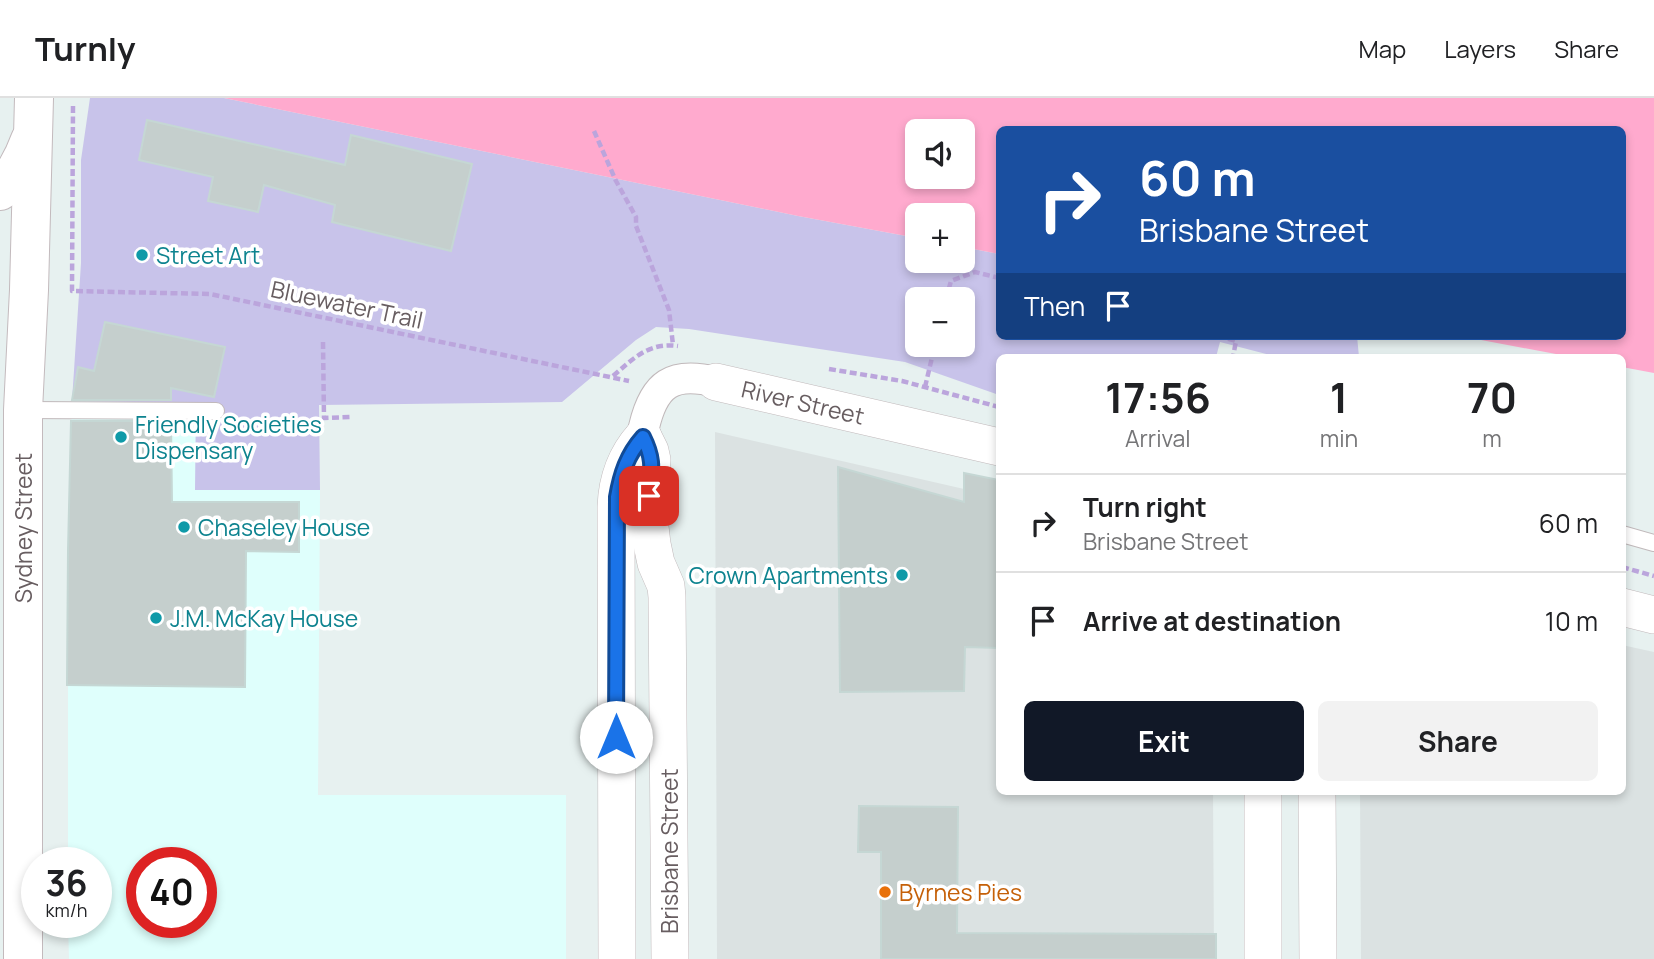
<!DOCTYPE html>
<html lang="en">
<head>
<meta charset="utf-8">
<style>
	body { margin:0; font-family:Manrope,sans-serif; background:#f2f2f2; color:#202124; height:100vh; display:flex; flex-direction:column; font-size:26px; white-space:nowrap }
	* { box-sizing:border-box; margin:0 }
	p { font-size:23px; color:#757577 }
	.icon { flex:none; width:38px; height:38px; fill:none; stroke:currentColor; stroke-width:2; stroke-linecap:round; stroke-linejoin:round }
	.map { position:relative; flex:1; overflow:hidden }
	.panel { position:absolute; left:996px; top:256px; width:630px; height:441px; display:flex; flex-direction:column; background:#fff; border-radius:10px; box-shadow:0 4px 10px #0003 }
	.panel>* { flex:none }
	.guide { position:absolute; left:996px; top:28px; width:630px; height:214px; border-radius:10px; box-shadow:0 4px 10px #0003; background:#1a4fa0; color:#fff; overflow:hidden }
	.fabs { position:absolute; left:905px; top:21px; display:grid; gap:14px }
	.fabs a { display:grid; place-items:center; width:70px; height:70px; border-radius:10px; background:#fff; box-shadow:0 4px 10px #0003; font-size:35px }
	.speed { position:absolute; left:21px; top:749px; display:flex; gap:14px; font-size:35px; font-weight:700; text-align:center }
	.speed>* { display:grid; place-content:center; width:91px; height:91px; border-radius:50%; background:#fff; box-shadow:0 4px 10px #0003; line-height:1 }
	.speed small { font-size:18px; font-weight:400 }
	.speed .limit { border:10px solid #d22; background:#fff; color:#111 }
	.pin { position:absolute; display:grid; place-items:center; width:60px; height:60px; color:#fff; margin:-30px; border-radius:14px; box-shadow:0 4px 10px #0006 }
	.me { position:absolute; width:77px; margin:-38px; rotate:0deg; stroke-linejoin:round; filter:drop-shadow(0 0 5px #0008) }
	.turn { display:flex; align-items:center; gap:24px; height:147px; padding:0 28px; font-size:32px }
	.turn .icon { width:91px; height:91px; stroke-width:2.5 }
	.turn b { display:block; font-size:49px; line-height:60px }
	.then { display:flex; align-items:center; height:66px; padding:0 28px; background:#0003; gap:14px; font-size:26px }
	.eta { display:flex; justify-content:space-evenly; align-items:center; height:119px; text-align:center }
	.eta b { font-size:42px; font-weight:700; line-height:49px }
	.action { display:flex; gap:14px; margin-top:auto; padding:14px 28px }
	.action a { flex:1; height:80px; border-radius:10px; background:#111827; color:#fff; font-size:28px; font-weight:700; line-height:80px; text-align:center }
	.action a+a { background:#f2f2f2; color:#202124 }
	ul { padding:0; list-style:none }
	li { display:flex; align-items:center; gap:21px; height:98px; padding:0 28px; border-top:2px solid #e0e0e0 }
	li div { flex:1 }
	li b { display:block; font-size:26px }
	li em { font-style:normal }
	header { display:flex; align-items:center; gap:42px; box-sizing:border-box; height:98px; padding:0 35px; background:#fff; border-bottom:2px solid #e0e0e0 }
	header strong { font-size:33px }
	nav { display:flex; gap:38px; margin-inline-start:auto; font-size:24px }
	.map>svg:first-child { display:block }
	.commercial { fill:#dffffc; fill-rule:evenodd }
	.industrial { fill:#dbe2e2 }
	.green { fill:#c8c3ea; fill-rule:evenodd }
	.water { fill:#ffaace; fill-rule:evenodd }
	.building { fill:#c5cfcd; stroke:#c5d7d4; stroke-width:2 }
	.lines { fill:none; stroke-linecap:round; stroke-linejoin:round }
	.service-casing { stroke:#c1b9bb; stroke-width:18 }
	.minor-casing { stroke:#c1b9bb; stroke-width:32 }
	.tertiary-casing { stroke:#c1b9bb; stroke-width:38 }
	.secondary-casing { stroke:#c3babd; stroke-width:40 }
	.path { stroke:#bba5dc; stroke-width:4.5; stroke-dasharray:7 3.5; stroke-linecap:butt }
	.service { stroke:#fff; stroke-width:16 }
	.minor { stroke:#fff; stroke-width:30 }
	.tertiary { stroke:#fff; stroke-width:37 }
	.secondary { stroke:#fff; stroke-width:38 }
	.route-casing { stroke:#114b97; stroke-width:18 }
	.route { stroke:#1a73e8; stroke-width:12 }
	.culture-dot { fill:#0f9aa8; stroke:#fff; stroke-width:2.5 }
	.food-dot { fill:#e8710a; stroke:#fff; stroke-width:2.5 }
	.labels { text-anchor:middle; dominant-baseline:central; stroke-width:7; stroke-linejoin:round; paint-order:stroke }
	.culture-label { font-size:23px; fill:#0d838f; stroke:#fff; text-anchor:start }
	.street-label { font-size:23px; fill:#685e61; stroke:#fff }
	.food-label { font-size:23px; fill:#c56008; stroke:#fff; text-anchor:start }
</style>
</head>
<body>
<header>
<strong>Turnly</strong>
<nav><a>Map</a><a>Layers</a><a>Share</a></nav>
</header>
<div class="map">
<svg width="1654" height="861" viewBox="0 0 1654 861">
	<rect width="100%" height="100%" fill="#e7f1f0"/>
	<path class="commercial" d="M72,303l125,2 -1,87h124l-2,305h248v164h-497l-1,-37h28v-59h-28v-312zM142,765h59v59h-59z"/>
	<g class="industrial">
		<path d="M715,334l284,65v294h214l1,168h-497z"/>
		<path d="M1622,547l32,7v307h-293l-1,-168h262z"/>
	</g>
	<path class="green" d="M90,0h134l574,118 119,22v23h45l1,-14 36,7v82h358l2,21h-81l-58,-15 -4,15h-217v38l-94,-33 -216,-33 -33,-2 -20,13 -74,62 -243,3 1,85h-125l1,-87 -124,-2 9,-138v-103zM917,201h45v46h-45z"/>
	<path class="water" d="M224,0h1430v275l-32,-6v-10h-50l-112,-21h162v-206h-623v124l-36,-7 -1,-32h-45v23l-119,-22zM917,33h45v46h-45z"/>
	<g class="building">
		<path d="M147,22l198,45 6,-30 121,29 -21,87 -119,-29 3,-17 -71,-20 -6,27 -50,-11 5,-24 -74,-17z"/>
		<path d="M105,224l120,25 -11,50 -43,-9v12h-99l6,-33 16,4z"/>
		<path d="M71,323h100l1,81h127v50l-53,-1 -1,136 -178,-2 1,-134z"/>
		<path d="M838,369l126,35v-29l35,7v168l-34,-1 -1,44 -124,1z"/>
		<path d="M859,708l99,1 -1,126 259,1v25h-335v-107h-23z"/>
	</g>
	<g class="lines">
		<defs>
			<g id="service">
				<path d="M23,312l193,1"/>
				<path d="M1622,436l32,9"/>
			</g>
			<path id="minor" d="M644,329c10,-43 28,-56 72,-45"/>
			<g id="tertiary">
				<path d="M716,284l283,65"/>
				<path d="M643,339l7,14 2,9 -4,50 4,34 4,19 10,23 1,11 3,362"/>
				<path d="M1622,509l32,8"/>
				<path d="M1263,693v168"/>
				<path d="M1317,693l1,168"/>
				<path d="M617,861l-1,-452c1,-26 9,-50 27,-70"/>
			</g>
			<g id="secondary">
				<path d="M0,93c14,-15 23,-32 30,-51"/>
				<path d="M23,861v-549l6,-120 5,-192"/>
			</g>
		</defs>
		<use href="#service" class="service-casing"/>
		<use href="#minor" class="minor-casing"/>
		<use href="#tertiary" class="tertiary-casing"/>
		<use href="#secondary" class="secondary-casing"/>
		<g class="path">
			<path d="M73,8l-1,185 138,3 419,87"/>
			<path d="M594,33l22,50 20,36v9l33,84 4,35"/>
			<path d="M946,201l5,-18 24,-9 24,6"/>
			<path d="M1218,238l18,5 -3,16"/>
			<path d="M323,244l1,76 26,-1"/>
			<path d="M829,271l73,12 97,26"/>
			<path d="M613,278c21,-18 36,-34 65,-30"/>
			<path d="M925,289l10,-42"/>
			<path d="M1622,469l32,9"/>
		</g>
		<use href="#service" class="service"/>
		<use href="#minor" class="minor"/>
		<use href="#tertiary" class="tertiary"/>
		<use href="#secondary" class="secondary"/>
	</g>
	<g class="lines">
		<defs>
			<path id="route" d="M616,639l1,-240c4,-23 10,-42 26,-60 12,24 8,34 6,59"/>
		</defs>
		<use href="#route" class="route-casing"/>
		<use href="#route" class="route"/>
	</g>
	<g class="culture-dot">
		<circle cx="142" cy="157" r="7"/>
		<circle cx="121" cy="339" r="7"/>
		<circle cx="184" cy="429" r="7"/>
		<circle cx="902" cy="477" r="7"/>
		<circle cx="156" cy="520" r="7"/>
	</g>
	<circle class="food-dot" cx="885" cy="794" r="7"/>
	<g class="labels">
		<g class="culture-label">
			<text x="156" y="157">Street Art</text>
			<text x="135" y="326">Friendly Societies<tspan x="135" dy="26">Dispensary</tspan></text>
			<text x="198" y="429">Chaseley House</text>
			<text x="888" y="477" text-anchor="end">Crown Apartments</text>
			<text x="170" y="520">J.M. McKay House</text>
		</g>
		<g class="street-label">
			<text transform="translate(347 206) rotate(12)">Bluewater Trail</text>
			<text transform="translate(803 304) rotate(13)">River Street</text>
			<text transform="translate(23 430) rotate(-90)">Sydney Street</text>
			<text transform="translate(669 753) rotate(-90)">Brisbane Street</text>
		</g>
		<g class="food-label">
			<text x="899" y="794">Byrnes Pies</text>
		</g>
	</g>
</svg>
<div class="fabs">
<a><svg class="icon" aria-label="sound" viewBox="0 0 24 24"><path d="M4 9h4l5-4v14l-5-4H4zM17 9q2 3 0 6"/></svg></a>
<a>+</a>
<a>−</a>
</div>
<div class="speed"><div>36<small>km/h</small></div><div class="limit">40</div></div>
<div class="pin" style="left:649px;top:398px;background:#d93025"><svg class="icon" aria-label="arrive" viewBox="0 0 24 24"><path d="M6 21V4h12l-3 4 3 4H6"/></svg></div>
<svg class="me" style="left:616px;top:639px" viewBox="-20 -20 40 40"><circle r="19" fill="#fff"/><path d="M0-13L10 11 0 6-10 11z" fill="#1a73e8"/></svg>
<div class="guide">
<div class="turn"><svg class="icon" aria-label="right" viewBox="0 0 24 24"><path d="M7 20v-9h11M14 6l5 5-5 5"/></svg><div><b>60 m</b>Brisbane Street</div></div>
<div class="then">Then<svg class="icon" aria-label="arrive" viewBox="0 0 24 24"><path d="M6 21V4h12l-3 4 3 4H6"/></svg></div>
</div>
<section class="panel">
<div class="eta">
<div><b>17:56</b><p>Arrival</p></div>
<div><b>1</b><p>min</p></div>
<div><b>70</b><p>m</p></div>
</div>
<ul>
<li><svg class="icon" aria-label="right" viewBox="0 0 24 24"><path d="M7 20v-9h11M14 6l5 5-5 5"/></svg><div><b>Turn right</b><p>Brisbane Street</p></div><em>60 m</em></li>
<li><svg class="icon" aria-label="arrive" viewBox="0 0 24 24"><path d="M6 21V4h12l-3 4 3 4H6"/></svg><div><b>Arrive at destination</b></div><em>10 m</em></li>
</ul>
<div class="action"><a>Exit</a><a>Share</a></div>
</section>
</div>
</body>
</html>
